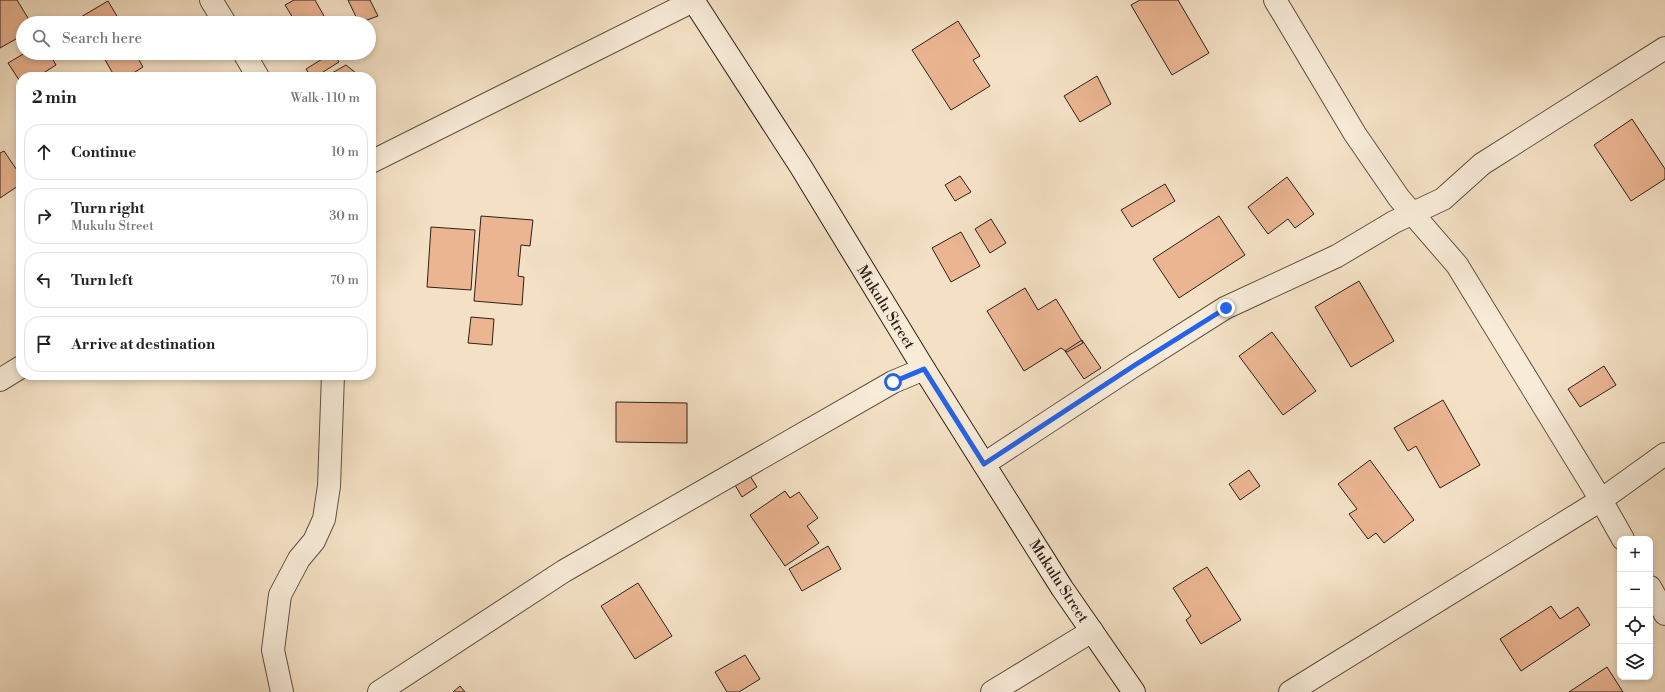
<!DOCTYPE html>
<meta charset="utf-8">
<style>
body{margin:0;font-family:"Libre Bodoni",serif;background:#f2f2f2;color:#222}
.controls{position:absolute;right:12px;bottom:12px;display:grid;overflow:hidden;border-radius:8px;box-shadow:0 2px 6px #0003}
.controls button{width:36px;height:36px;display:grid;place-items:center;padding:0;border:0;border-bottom:1px solid #e0e0e0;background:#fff;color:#222;font:20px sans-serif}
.stop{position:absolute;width:12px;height:12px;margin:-9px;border:3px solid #2563eb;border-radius:50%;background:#fff}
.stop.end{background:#2563eb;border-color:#fff;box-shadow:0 1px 4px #0008}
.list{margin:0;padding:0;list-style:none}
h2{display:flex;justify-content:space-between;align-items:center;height:52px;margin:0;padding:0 16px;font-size:17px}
h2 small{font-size:13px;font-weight:400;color:#767676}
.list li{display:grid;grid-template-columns:26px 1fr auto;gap:12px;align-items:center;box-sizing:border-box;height:56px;margin:0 8px 8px;padding:0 8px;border:1px solid #e0e0e0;border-radius:16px}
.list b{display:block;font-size:15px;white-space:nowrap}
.list p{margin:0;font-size:13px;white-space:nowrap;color:#767676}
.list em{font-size:13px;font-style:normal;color:#767676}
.icon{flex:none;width:22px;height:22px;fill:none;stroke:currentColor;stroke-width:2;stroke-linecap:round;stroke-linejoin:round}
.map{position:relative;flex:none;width:1665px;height:692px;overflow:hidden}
.search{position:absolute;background:#fff;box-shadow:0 2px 6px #0003;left:16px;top:16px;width:360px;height:44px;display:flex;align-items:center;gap:10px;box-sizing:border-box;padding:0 14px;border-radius:22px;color:#767676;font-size:15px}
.panel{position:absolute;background:#fff;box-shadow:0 2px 6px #0003;left:16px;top:72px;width:360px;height:308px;border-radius:16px}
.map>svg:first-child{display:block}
</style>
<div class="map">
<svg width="1665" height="692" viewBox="0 0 1665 692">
<rect width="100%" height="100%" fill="#f4e1c5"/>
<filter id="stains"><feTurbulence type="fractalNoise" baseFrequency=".005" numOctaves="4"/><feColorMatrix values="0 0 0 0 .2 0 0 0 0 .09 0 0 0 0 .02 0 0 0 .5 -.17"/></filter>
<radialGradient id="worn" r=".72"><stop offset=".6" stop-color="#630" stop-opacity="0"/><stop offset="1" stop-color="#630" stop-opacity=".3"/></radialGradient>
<path fill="#ebb592" stroke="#2f2017" d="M0 0H17L31 23H23V35L0 48Z
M294 0H315L324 16 316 21 317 23H296L285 5Z
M348 0H370L378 16 359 23Z
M1140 0H1178L1209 53 1172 75 1131 5Z
M108 1 121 23H75L74 21Z
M958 21 980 56 973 60 990 86 951 110 912 50Z
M25 53H49L56 65 37 77H21V83L8 63Z
M101 53H135L143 67 127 77H115Z
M332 53 339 62 315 77H311L306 69Z
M346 65 361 77H325Z
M1097 76 1111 104 1080 122 1064 96Z
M1632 119 1665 169V179L1631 201 1594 145Z
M4 151 21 176V184L0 198V153Z
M960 176 971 192 955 201 945 185Z
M1287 177 1314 214 1295 228 1288 219 1268 234 1248 207Z
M1165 184 1175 201 1132 227 1121 210Z
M481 216 533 220 530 246 521 245 518 276 524 277 522 305 474 301Z
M1219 216 1245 255 1179 298 1153 259Z
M991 219 1006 243 990 253 975 229Z
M431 227 475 230 471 290 427 287Z
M961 232 980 266 951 282 932 248Z
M1359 281 1394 341 1351 367 1315 307Z
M1025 288 1038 310 1056 299 1083 343 1067 352 1061 348 1024 371 987 311Z
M471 317 494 319 492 345 468 343Z
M1272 332 1316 391 1283 415 1239 356Z
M1082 340 1101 368 1084 379 1065 351Z
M1604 366 1616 385 1580 407 1568 389Z
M1443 400 1480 465 1440 488 1416 446 1408 451 1394 428Z
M616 402 687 403V443L616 442Z
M1370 460 1414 520 1384 543 1376 533 1368 539 1349 514 1357 509 1338 484Z
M1249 470 1260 486 1240 500 1229 484Z
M750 476 757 487 742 497 735 485Z
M785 491 790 498 799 492 818 518 807 526 819 543 785 566 750 515Z
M828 546 841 569 802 591 789 569Z
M1207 567 1241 620 1201 644 1186 620 1191 616 1173 588Z
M638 583 672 636 635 659 601 606Z
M1551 606 1560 619 1578 607 1590 625 1521 671 1500 639Z
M745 655 760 679 739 692H727L715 672Z
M1607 667 1623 692H1569Z
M460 686 465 692H453Z"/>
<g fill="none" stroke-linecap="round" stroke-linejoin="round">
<defs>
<path id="street" d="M211 0 225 23
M1275 0 1355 134 1399 198 1457 265 1601 500 1623 539
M244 53 258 77
M371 162 695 0
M0 380 21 367
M984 464 1135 365 1225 308 1337 256 1394 222 1443 199 1482 164 1665 48
M1650 587 1665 614
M282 692 273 650 280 595 299 559 314 541 324 519 329 486 333 375
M379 692 564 571 893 382 924 369
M992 692 1092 631
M1290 692 1601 500 1665 454"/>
<path id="secondary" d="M693 0 801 167 924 369 1062 588 1134 692"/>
</defs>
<use href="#street" stroke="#605042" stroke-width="24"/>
<use href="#secondary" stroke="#2f2017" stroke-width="24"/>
<use href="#street" stroke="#f8ecd9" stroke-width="22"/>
<use href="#secondary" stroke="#f8ecd9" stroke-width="22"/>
</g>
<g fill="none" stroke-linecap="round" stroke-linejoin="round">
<path stroke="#2563eb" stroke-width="5" d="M893 382 924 369 984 464 1135 365 1226 308"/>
</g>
<g text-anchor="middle" stroke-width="3" stroke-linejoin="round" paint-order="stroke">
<g font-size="15" fill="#2f2017" stroke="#f8ecd9">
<text transform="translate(886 307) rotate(58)" y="5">Mukulu Street</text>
<text transform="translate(1059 581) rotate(57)" y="5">Mukulu Street</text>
</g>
</g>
<rect width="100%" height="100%" filter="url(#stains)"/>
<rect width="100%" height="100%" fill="url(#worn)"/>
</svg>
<div class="controls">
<button>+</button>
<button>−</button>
<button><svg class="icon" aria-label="locate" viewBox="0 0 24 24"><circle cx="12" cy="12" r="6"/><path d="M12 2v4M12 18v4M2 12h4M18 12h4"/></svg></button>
<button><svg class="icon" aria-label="layers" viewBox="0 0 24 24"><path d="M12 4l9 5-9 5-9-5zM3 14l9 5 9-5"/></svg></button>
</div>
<div class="stop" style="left:893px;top:382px"></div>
<div class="stop end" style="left:1226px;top:308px"></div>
<div class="search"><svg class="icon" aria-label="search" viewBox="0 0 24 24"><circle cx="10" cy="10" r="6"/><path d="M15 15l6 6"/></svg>Search here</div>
<section class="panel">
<h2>2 min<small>Walk · 110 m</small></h2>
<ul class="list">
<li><svg class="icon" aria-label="ahead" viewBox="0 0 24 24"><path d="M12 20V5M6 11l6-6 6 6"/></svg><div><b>Continue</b></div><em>10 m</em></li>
<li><svg class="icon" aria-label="right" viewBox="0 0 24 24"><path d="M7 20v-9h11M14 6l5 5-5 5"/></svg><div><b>Turn right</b><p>Mukulu Street</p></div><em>30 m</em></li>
<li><svg class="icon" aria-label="left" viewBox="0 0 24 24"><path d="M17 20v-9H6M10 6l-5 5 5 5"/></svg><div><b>Turn left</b></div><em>70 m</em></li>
<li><svg class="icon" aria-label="arrive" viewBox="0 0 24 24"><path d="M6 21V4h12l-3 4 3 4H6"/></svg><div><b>Arrive at destination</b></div></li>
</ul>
</section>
</div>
